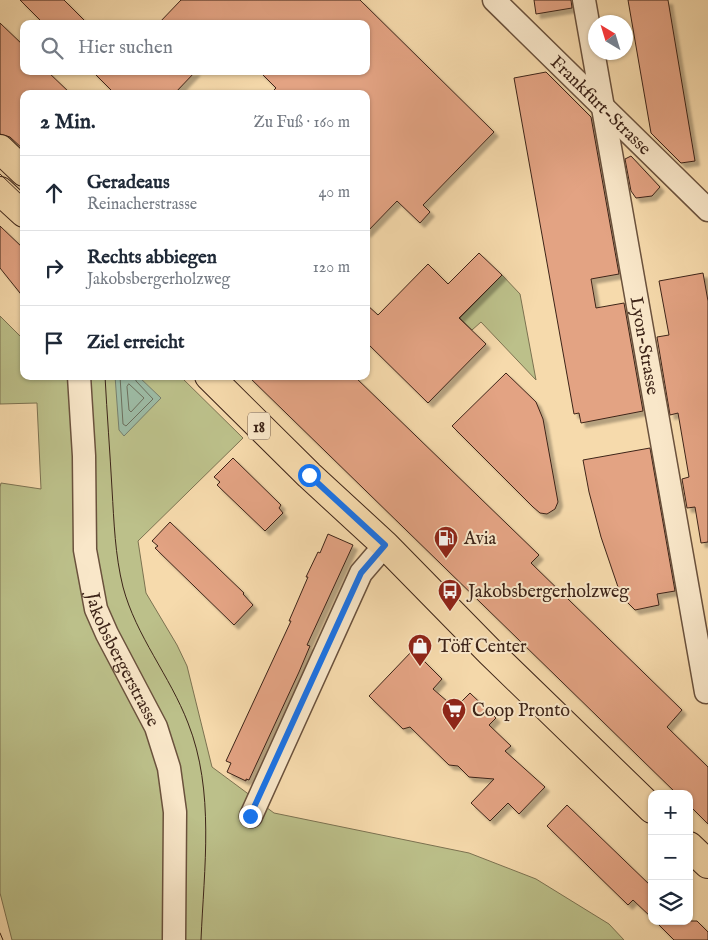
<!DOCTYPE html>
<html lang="de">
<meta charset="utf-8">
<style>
body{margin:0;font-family:"IM FELL English",serif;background:#f6f6f7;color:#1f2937}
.controls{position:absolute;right:15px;bottom:15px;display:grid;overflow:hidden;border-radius:10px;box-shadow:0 1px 4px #0004}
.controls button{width:45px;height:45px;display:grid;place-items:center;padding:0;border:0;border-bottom:1px solid #e0e1e3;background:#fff;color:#1f2937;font:25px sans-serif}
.compass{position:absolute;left:588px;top:15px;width:45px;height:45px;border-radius:50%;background:#fff;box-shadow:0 1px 4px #0004;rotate:322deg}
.stop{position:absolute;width:15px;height:15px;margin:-11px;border:4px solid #1a73e8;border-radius:50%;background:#fff}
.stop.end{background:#1a73e8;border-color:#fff;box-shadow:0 1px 5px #0008}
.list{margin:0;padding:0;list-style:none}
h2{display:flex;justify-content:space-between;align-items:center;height:65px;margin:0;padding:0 20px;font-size:21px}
h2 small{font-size:16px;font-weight:400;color:#747a83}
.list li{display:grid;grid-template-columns:32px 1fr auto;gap:15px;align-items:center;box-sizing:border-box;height:75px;padding:0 20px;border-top:1px solid #e0e1e3}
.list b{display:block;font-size:19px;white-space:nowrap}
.list p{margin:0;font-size:16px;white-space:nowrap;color:#747a83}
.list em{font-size:16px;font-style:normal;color:#747a83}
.icon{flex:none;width:28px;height:28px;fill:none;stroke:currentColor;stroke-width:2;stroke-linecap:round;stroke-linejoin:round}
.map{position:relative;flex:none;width:708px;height:940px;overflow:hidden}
.search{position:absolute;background:#fff;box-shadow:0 1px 4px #0004;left:20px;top:20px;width:350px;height:55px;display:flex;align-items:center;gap:12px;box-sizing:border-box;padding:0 18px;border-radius:10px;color:#747a83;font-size:19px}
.panel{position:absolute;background:#fff;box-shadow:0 1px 4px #0004;left:20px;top:90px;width:350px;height:290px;border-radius:10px}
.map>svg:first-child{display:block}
</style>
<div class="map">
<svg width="708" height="940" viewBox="0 0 708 940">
<defs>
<filter id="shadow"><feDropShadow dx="4.5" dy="4.5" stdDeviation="1" flood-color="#0004"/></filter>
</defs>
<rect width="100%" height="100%" fill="#f6daac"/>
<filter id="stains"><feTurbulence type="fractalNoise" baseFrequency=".004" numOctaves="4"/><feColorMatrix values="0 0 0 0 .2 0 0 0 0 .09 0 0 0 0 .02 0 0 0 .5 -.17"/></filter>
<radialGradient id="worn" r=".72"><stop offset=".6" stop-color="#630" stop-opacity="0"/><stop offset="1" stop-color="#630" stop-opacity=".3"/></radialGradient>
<path fill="#bcc08a" stroke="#7c7251" d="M502 275 520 294 536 380 481 322 472 330 460 318Z
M0 316 24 340V376H180L243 438 138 541 146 593 177 645 187 666 212 767 274 813 469 853 536 879 609 924 624 940H12L0 893V487L1 483 41 489 37 403 0 404Z"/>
<path fill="#9dbba5" stroke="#777f6d" d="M115 376H138L161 398 124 436 119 430Z"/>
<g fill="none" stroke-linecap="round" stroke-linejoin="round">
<path stroke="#6d705e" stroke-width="1" d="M120 376 123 424 126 426 153 399 136 381 135 376
M129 384 144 398 131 412 129 410 127 387Z"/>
</g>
<path fill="#e3a383" stroke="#3d2418" filter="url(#shadow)" d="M20 0H64L88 24H44Z
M181 0H360L494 132 423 205 430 212 420 223 397 201 366 233V94H270L276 88 259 71H366V24H158Z
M534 0H571L572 8 536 14Z
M628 0H668L695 161 681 163 651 133Z
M0 23 24 46V71H47L71 94H24V150L10 137 0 134Z
M92 71H196L174 94H115Z
M546 72 591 117 619 274 591 279 596 308 624 303 643 411 581 423 579 413 574 414 514 78Z
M631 156 660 187 652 196 636 198 631 191 625 159Z
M0 226 24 249V298L0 268Z
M479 253 502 275 459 318 486 344 428 403 366 342V304L378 315 428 264 448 284Z
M703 273 708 301V542L701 543 695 507 687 508 682 479 689 477 678 413 670 415 657 337 669 335 659 281Z
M506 373 536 402 543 419 558 502 555 509 547 514 540 513 533 507 452 426Z
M248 376H354L539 555 531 563 682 710 667 727 708 767V824L689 805V794H677Z
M650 448 675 591 657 594 659 605 635 610 624 599 618 587 601 537 589 492 583 460Z
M233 458 281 505 279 508 283 513 265 531 217 485 220 482 214 477Z
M170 522 244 593 243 594 253 605 234 625 155 548 158 546 152 541Z
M328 534 353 545 307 645 310 646 299 672 249 780 246 779V781L227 772 231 763 226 761 291 621H289L308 577H306L318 552 320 553Z
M413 650 442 679 433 689 455 708 470 693 496 718 489 725 511 746 505 751 545 787 519 814 508 803 490 821 471 803 494 779 469 777 458 766 449 765 410 727 403 729 369 696Z
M567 805 652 887V918L633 900 628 905 547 826Z
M655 921H697L708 932V940H674Z"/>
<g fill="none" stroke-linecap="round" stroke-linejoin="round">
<defs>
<g id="minor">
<path id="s1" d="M494 0 708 210"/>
<path id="s2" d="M584 0 706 692"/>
<path id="s3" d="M79 376 84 456 85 550 96 609 107 634 156 727 169 768 175 812 174 940"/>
<path d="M251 816 361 573 385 545"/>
</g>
<path id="major" d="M0 149 24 172
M0 191 24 213
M209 376 309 475 385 545 490 652 652 809
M689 846 708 864"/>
</defs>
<use href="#minor" stroke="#6b523d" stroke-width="25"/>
<use href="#major" stroke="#3d2418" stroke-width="30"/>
<use href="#minor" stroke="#f9e7c9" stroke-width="22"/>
<use href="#major" stroke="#f6daac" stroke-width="28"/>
<path stroke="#3d2418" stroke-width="1" d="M0 174 24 197
M105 376C107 414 110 452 112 489 114 522 115 555 123 587 136 636 170 676 188 723 215 791 204 868 201 940
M0 933 3 940"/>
</g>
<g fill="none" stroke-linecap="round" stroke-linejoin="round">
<path stroke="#1a73e8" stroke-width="6" d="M250 816 361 573 385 545 309 475"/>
</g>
<defs>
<symbol id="fuel-pin" viewBox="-11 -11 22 30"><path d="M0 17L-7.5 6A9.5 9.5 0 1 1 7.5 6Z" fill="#8f2418" stroke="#f9e7c9"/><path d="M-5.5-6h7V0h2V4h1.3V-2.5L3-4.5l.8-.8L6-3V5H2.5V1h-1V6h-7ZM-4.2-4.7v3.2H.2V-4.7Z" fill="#fff"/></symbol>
<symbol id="bus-pin" viewBox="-11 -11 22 30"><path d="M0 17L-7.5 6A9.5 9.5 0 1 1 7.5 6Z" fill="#8f2418" stroke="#f9e7c9"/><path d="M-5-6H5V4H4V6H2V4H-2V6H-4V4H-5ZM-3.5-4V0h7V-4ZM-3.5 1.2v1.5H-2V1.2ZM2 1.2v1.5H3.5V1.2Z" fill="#fff"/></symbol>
<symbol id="shop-pin" viewBox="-11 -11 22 30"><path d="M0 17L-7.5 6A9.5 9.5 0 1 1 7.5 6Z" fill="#8f2418" stroke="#f9e7c9"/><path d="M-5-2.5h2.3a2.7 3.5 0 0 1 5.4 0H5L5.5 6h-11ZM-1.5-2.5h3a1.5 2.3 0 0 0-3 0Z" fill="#fff"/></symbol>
<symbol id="supermarket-pin" viewBox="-11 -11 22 30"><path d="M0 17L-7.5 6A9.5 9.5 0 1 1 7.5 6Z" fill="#8f2418" stroke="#f9e7c9"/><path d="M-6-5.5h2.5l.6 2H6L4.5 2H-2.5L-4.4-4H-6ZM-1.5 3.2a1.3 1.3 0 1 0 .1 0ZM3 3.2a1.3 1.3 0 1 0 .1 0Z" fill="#fff"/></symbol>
</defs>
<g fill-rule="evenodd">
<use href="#fuel-pin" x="432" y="524" width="28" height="38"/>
<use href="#bus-pin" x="436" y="577" width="28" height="38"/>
<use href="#shop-pin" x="406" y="632" width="28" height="38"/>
<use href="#supermarket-pin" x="440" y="696" width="28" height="38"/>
</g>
<g text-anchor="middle" stroke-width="4" stroke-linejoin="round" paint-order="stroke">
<rect fill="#f9e7c9" stroke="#755e4d" stroke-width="1" x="248" y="412.5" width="22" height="27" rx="4"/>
<g font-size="16" font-weight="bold" fill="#3d2418">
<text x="259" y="432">18</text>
</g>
<g font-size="18" fill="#3d2418" stroke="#f9e7c9">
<text dy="6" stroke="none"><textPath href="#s1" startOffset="150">Frankfurt-Strasse</textPath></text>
<text dy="6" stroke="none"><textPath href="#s2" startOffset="351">Lyon-Strasse</textPath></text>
<text dy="6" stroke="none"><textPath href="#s3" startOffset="291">Jakobsbergerstrasse</textPath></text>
</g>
<g font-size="18" fill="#3d2418" stroke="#f9e7c9" text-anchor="start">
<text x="464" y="544">Avia</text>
<text x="468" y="597">Jakobsbergerholzweg</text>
<text x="438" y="652">Töff Center</text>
<text x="472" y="716">Coop Pronto</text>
</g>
</g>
<rect width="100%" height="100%" filter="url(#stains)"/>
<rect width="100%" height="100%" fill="url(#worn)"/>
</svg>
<div class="controls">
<button>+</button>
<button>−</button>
<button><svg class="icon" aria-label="layers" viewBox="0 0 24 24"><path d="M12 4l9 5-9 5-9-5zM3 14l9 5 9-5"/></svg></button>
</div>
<svg class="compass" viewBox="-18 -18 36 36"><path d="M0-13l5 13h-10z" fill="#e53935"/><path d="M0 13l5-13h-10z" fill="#747a83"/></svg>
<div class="stop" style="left:309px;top:475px"></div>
<div class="stop end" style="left:250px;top:816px"></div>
<div class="search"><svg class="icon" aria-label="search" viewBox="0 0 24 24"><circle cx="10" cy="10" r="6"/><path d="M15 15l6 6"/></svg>Hier suchen</div>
<section class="panel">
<h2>2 Min.<small>Zu Fuß · 160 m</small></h2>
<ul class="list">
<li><svg class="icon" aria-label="ahead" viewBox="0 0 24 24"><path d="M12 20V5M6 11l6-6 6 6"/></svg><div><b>Geradeaus</b><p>Reinacherstrasse</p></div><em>40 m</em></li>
<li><svg class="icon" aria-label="right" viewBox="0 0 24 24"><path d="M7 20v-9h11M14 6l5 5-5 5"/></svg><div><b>Rechts abbiegen</b><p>Jakobsbergerholzweg</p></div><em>120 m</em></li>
<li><svg class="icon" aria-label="arrive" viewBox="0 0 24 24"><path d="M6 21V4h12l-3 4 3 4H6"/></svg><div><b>Ziel erreicht</b></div></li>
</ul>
</section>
</div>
